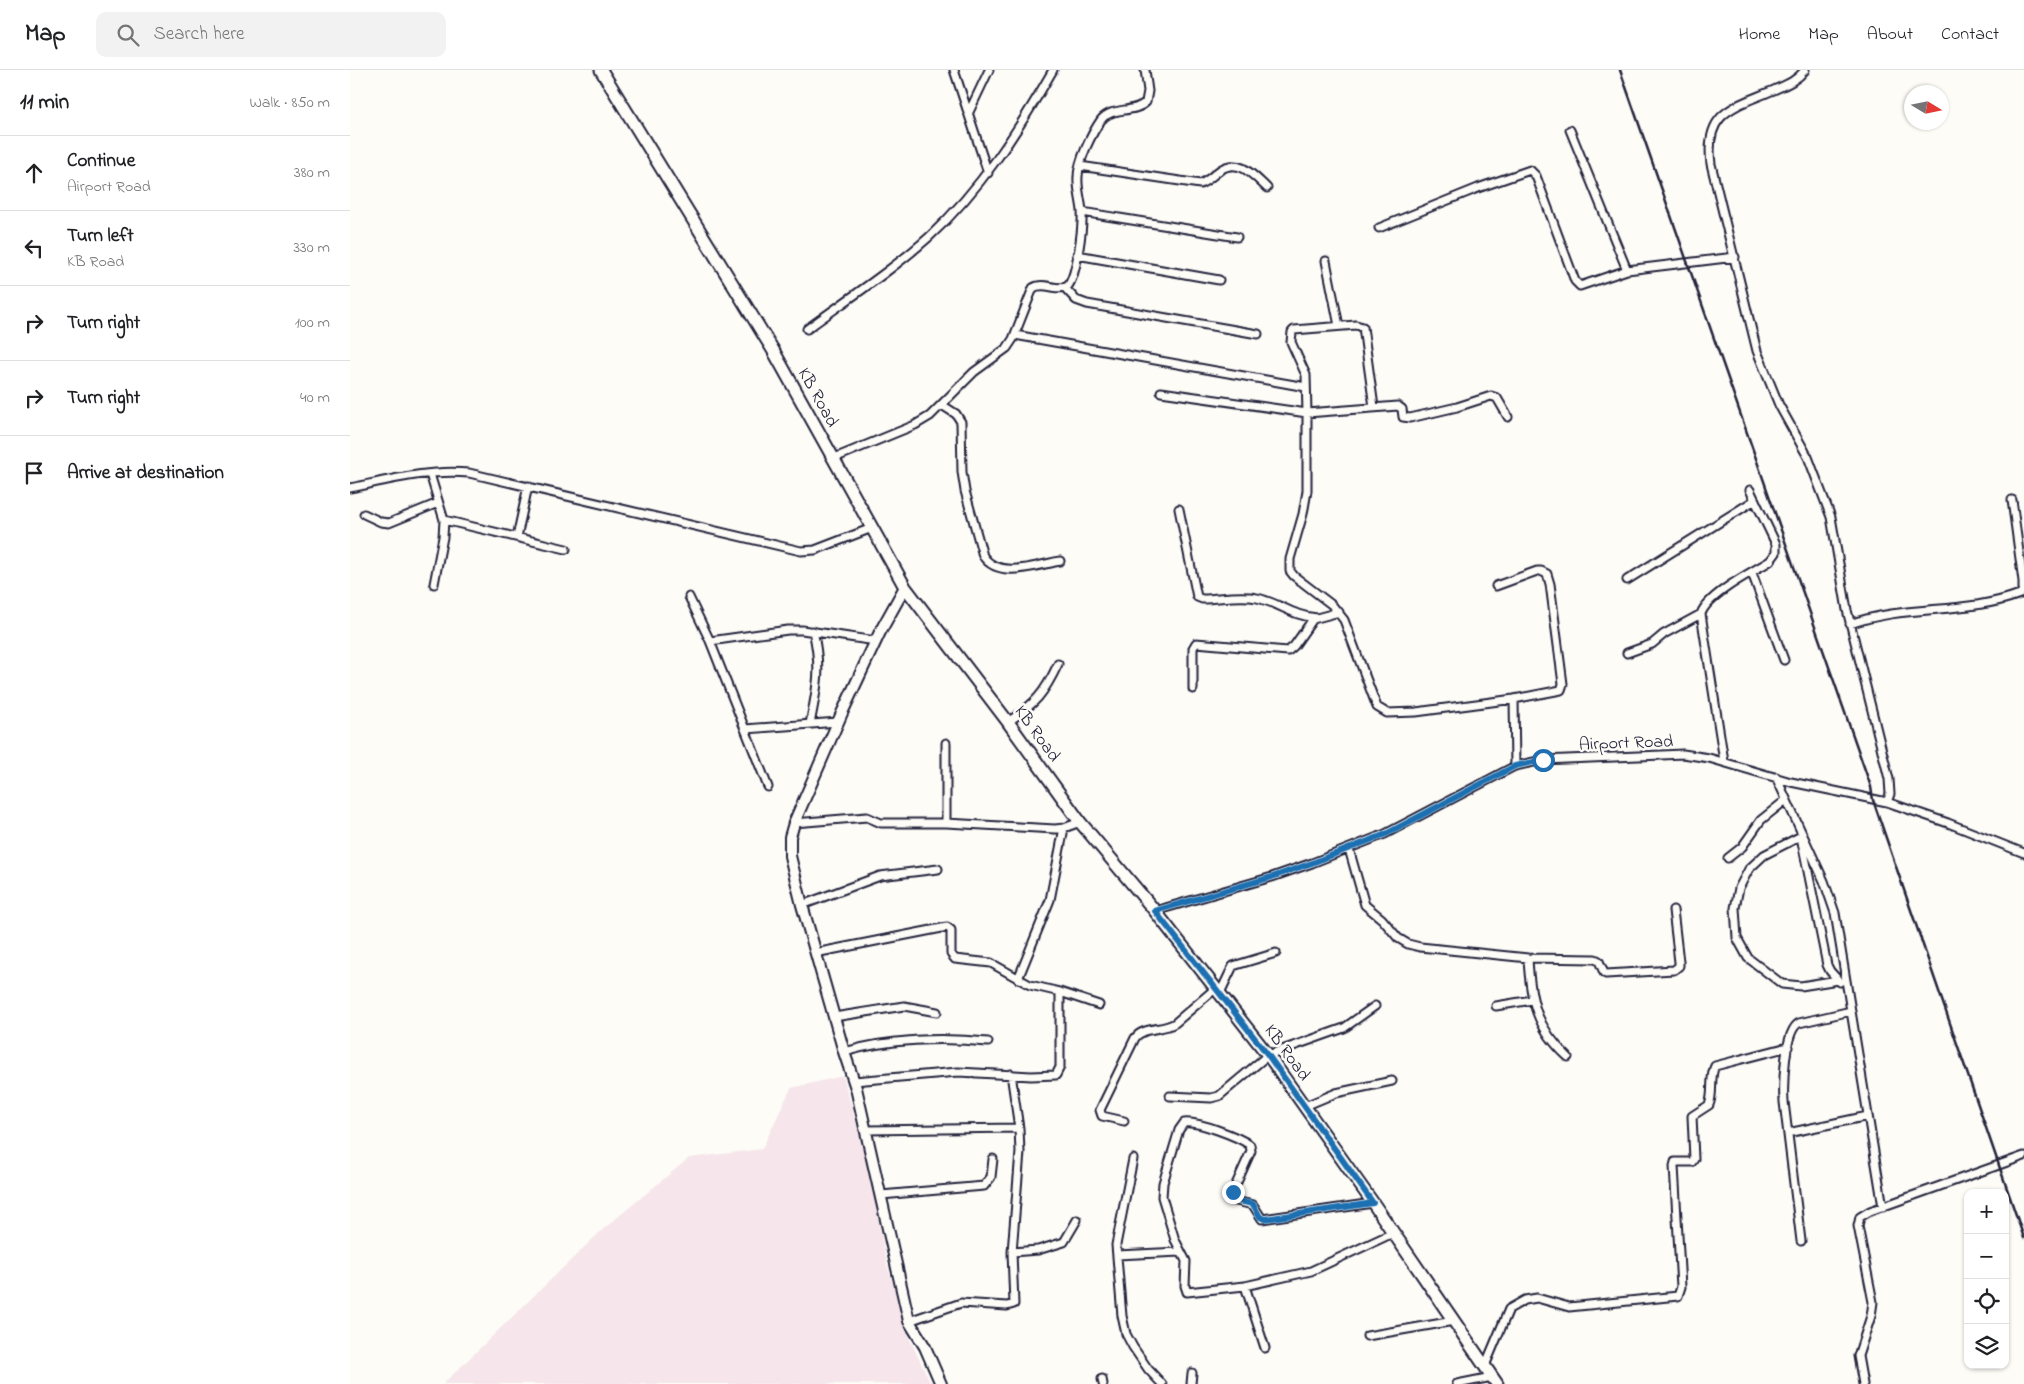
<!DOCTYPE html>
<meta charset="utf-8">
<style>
body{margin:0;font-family:"Indie Flower",sans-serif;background:#f2f2f2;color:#202124}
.controls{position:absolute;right:15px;bottom:15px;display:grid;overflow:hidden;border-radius:10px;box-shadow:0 1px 4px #0004}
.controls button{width:45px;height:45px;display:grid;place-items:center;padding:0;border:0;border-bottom:1px solid #e0e0e0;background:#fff;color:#202124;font:25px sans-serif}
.compass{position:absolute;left:1554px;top:15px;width:45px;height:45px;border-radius:50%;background:#fff;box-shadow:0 1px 4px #0004;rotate:100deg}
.stop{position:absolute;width:15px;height:15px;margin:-11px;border:4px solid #1f6fb2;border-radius:50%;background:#fff}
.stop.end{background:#1f6fb2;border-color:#fff;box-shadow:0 1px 5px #0008}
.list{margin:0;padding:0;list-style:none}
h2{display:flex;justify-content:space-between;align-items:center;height:65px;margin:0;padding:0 20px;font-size:21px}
h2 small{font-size:16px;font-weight:400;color:#757577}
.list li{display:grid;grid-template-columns:32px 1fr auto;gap:15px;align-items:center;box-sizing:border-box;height:75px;padding:0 20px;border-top:1px solid #e0e0e0}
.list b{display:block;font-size:19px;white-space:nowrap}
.list p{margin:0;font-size:16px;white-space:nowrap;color:#757577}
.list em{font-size:16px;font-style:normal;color:#757577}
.icon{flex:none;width:28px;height:28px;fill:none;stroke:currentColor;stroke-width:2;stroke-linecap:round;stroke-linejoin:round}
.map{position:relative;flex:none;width:1674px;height:1314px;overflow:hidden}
header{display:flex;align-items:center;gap:30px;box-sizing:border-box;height:70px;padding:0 25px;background:#fff;border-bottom:1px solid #e0e0e0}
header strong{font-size:24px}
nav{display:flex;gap:28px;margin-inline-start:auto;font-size:18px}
.search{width:350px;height:45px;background:#f2f2f2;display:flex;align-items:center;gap:12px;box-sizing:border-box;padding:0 18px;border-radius:10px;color:#757577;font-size:19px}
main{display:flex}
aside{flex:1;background:#fff}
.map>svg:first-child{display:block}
</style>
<header>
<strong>Map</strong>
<div class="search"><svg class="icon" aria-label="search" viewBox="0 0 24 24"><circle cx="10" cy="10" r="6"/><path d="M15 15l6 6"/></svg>Search here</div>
<nav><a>Home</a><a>Map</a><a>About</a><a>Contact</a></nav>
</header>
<main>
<aside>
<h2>11 min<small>Walk · 850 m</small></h2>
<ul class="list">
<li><svg class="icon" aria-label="ahead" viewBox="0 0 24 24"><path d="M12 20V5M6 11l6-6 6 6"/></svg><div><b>Continue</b><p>Airport Road</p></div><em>380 m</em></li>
<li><svg class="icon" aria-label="left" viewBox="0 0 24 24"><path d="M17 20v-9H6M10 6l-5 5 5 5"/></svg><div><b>Turn left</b><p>KB Road</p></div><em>330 m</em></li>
<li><svg class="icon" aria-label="right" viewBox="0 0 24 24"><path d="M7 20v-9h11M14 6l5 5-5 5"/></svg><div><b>Turn right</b></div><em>100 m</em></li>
<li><svg class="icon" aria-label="right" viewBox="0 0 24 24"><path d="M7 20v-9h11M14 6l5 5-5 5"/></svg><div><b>Turn right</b></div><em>40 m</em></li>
<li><svg class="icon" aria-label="arrive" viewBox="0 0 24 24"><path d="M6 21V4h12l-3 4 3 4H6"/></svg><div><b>Arrive at destination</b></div></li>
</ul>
</aside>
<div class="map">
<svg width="1674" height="1314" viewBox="0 0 1674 1314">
<rect width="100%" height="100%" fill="#fdfcf7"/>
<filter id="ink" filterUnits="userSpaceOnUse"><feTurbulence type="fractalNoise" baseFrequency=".02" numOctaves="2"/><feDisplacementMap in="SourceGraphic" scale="10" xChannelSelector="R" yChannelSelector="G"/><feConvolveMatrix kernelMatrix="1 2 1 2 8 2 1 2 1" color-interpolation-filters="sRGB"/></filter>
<g filter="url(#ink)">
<path fill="#f6e6eb" d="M493 1006 519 1099 537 1195 561 1272 581 1314H93L251 1161 339 1088 412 1079 441 1018Z"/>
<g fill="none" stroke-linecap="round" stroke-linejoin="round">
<defs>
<path id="street" d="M604 0 638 103
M1455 0C1447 10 1438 14 1426 19 1385 37 1354 40 1361 94L1407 281 1429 335 1458 387 1481 447 1497 540 1539 709 1540 724 1537 732
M619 42 639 0
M1220 60 1277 200
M730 96 850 114C858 111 863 105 870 100 889 87 904 106 917 118
M732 142 887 167
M1029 158 1128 118 1180 100 1186 106 1225 211 1230 216 1277 200 1385 187
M727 185 869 210
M976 191 989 256
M715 218 726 230 737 234 908 264
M457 259C498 229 541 201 579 167 631 119 668 61 703 0
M665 265 956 317
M811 322 957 343 1048 336 1052 339 1053 347 1060 348 1107 337 1141 326 1147 328 1158 347
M592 335 606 344 611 352 612 402 615 421 633 486C649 510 687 495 710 491
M1024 337 1013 257 1006 255 944 260 942 262 941 272 956 305 957 343V421L953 444 940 489V501L944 506 982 535 994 550 1027 637 1037 643 1066 642 1164 629 1211 620 1213 614 1200 514 1197 504 1191 501H1187L1146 516
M482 389 565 355 580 346 624 302 657 278 663 269 683 218C694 211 707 222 718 216 727 204 733 157 732 141 731 130 727 118 728 107 728 91 742 63 751 50 762 36 784 44 796 32L798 21 795 0
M80 404 94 450 216 479
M0 418C39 410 80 399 119 403L451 481 465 480 522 458
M829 439 847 527 852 529C870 529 889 524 907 528 930 533 942 546 967 548
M14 444 31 452 39 453 88 433
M167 467 178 416
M1402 503 1434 590
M1277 510 1405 430
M84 514 93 467 94 450
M339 527 360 571 418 717
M1500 554C1555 534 1615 545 1670 524L1673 521V511L1662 430
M360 571 438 560H452L526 571
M1277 583 1302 574 1314 564 1351 544
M843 619V578L846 573 938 581 944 576 963 549 989 542
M1164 629 1165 696
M658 652C686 633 694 624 708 594
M460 654C467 618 472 598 463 561
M395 659 488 652
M596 673V753
M1374 691 1351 544C1357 525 1402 502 1420 491L1426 483V474L1400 420
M1426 707 1474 811 1485 843 1533 1137
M444 753 517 747 531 753H596L705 759 714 758 730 752
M1451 766 1414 785 1399 799 1389 818 1385 838 1387 868 1398 888 1432 914 1451 916 1488 910
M1452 772 1477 895 1480 901 1490 912
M999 779 1015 835 1032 849 1048 868 1058 874 1070 877 1178 888 1245 889 1249 891 1254 903 1256 904 1324 900 1329 896V892L1323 840
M1378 788 1392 777 1411 750 1436 730
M452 835 530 806 588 799
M805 841 922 807 962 793 1035 764 1165 696 1193 690 1312 685 1333 684 1359 688 1441 712 1537 732 1598 753 1674 783
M465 883 597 857 601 860V884L605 889 641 893 680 915 710 922 749 935
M1178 888C1180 929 1186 958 1218 987
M668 909 700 830 714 758
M870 923 883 896 926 883
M1146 936 1182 930
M484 947 554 936 587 942
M494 982C538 969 592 967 638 972
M504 1011 608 1002 681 1006 706 1005 710 997V922
M820 1026 861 1028 869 1026 918 985 994 958 1025 936
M955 1036 986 1023 1042 1011
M774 1051 752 1046 750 1040 785 968C794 956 813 961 825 953L866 918
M516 1060 669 1058
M1438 1063 1518 1046
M783 1089 766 1175 772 1246 776 1264 783 1277 798 1299 812 1314
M531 1125 634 1116 641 1107 643 1089
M1023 1133 912 1149 903 1135 886 1131 883 1127 884 1119 901 1081 900 1075C889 1067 848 1051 834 1053L829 1060 813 1113 812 1127 825 1170 836 1191 835 1216 837 1222 895 1216 961 1201 1043 1163
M1451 1171 1434 1032C1433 1016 1434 961 1449 953L1501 941
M662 1182 688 1180 714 1172 727 1150
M767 1185 830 1182
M895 1216 915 1278
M559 1251 611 1233 657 1236 664 1234 662 1182 670 1082 669 1058 661 1004
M1017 1266 1104 1251
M1135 1296 1159 1239 1175 1230 1187 1228 1219 1237 1328 1226 1331 1217 1324 1096 1325 1092H1342L1344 1089 1342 1046 1359 1035C1364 1023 1359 1007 1365 996L1438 977
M752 1309 753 1314
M841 1314 842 1303
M1107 1314 1142 1307
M1513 1314 1508 1286 1521 1246 1523 1232 1508 1156 1510 1147 1520 1141 1674 1086"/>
<path id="secondary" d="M555 517 530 562 492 643 444 753 440 767V786L452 835 494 982 506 1018 559 1251 575 1277 591 1314"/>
<path id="primary" d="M251 0 423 280 555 517 658 652 730 752 805 841 918 985 1023 1133 1147 1314"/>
</defs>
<use href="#street" stroke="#22223b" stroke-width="11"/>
<use href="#secondary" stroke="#22223b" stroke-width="14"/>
<use href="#primary" stroke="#22223b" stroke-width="15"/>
<use href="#street" stroke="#fdfcf7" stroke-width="7"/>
<use href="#secondary" stroke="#fdfcf7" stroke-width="10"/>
<use href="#primary" stroke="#fdfcf7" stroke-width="11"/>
<path stroke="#22223b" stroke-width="2.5" d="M1270 0 1521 717 1523 730 1674 1168"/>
</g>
</g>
<g fill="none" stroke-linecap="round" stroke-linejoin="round" filter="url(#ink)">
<path stroke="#1f6fb2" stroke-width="6" d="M883 1122 884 1130 903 1134 910 1147 915 1149 1023 1133 918 985 805 841 922 807 962 793 1036 764 1165 696 1193 690"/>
</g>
<g text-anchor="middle" stroke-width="5" stroke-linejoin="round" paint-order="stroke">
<g font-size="18" fill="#22223b" stroke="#fdfcf7">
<text transform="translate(469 327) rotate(61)" y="6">KB Road</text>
<text transform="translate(688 663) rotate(54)" y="6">KB Road</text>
<text transform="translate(1276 672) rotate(-2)" y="6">Airport Road</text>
<text transform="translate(938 982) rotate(54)" y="6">KB Road</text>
</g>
</g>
</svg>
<div class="controls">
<button>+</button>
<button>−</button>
<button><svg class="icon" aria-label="locate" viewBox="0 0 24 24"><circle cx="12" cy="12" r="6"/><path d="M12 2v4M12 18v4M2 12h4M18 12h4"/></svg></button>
<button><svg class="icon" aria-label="layers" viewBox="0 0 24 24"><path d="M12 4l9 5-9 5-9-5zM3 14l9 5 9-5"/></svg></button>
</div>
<svg class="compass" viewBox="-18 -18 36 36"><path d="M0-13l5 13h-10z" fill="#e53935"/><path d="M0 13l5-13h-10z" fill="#757577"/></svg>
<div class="stop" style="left:1193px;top:690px"></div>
<div class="stop end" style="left:883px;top:1122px"></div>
</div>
</main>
